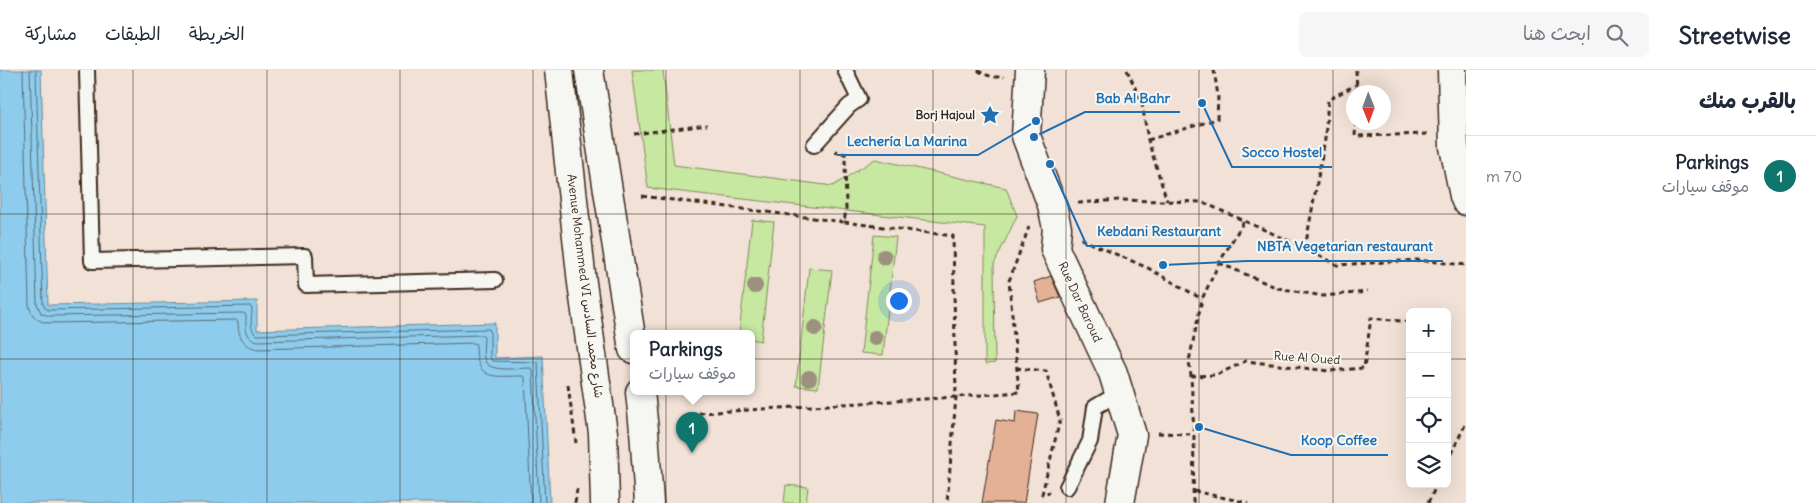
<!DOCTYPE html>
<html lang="ar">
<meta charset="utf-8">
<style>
body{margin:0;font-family:Delius,"Playpen Sans Arabic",sans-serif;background:#f6f6f7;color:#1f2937;direction:rtl}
.controls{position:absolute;right:15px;bottom:15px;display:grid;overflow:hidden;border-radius:8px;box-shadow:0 5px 20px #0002}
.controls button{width:45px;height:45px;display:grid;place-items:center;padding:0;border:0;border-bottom:1px solid #e0e1e3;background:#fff;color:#1f2937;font:25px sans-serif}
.compass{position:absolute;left:1346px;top:15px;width:45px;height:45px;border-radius:50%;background:#fff;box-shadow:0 5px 20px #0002;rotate:179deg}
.you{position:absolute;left:898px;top:230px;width:18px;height:18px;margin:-12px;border:4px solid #fff;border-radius:50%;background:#1a73e8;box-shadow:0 0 0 8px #1a73e833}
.badge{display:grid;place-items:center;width:32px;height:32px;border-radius:50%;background:#0f766e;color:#fff;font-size:16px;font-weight:700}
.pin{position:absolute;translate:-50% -41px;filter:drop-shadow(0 1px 2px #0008)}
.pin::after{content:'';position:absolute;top:26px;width:18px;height:15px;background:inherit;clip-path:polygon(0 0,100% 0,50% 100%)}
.popup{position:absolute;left:630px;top:260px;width:125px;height:65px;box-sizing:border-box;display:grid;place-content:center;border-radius:8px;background:#fff;filter:drop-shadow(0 1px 4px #0005);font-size:16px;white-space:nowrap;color:#747a83}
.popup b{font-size:19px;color:#1f2937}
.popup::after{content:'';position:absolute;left:50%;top:100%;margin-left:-10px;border:10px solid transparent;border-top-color:#fff}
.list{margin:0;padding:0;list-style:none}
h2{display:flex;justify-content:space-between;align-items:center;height:65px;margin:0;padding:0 20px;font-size:21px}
h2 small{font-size:16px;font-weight:400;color:#747a83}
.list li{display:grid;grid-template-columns:32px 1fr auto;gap:15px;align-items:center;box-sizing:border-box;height:80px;padding:0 20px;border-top:1px solid #e0e1e3}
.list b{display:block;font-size:19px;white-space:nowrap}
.list p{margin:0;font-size:16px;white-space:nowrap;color:#747a83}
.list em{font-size:16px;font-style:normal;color:#747a83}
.icon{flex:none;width:28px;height:28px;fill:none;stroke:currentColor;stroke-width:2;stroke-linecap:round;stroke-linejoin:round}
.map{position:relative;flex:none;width:1466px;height:433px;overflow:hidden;direction:ltr}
header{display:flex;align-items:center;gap:30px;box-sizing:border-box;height:70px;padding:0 25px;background:#fff;border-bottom:1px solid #e0e1e3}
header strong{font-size:24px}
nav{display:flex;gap:28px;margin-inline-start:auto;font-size:18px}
.search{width:350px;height:45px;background:#f6f6f7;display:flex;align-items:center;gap:12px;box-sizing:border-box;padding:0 18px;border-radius:8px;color:#747a83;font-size:19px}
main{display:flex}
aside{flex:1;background:#fff}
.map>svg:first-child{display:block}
</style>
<header>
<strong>Streetwise</strong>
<div class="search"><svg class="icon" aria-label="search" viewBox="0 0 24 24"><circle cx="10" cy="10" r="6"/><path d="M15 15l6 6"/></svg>ابحث هنا</div>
<nav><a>الخريطة</a><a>الطبقات</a><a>مشاركة</a></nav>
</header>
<main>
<aside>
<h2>بالقرب منك<small></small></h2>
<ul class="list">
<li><span class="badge">1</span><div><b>Parkings</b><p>موقف سيارات</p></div><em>70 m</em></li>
</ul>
</aside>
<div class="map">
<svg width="1466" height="433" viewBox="0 0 1466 433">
<rect width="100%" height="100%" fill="#f1e1d6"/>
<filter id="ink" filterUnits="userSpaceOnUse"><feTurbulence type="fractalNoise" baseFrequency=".02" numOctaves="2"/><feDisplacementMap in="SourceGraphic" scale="10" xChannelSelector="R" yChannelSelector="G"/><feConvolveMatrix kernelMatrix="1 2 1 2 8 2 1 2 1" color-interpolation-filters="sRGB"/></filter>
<g filter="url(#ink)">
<path fill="#c7e8a0" stroke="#81895f" d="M632 0H663L674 95 833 116 875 89 1006 118 1017 146 994 194 995 293 985 294V157L648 118Z
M752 150 774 152 761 271 751 269V264H739Z
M874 165 896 167 883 285 861 283Z
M809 198 832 200 818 318 796 316Z
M786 415 808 417 806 433H784Z"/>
<path fill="#8dcced" stroke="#6c8b9a" d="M0 0H41L48 235 257 231V260L495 253V288L543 286 550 433H0Z"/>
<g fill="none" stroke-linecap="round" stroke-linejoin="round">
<path stroke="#5c6b71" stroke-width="1" d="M23 0 29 235C31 246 38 252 49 253L236 250 238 252C238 266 243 276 258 279L475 273 476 275C476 312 494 306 523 306L525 307 531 433
M30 0 37 234 41 243 49 246 244 243 246 245C246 257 244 268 258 271L482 265 484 267C484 274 482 285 485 291 490 303 519 298 530 298L533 300 539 433
M36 0 43 234 45 238 49 240 250 236 252 239C252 247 248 261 258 265L489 259 490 261V287L492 291 536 292 538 293 545 433"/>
</g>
<path fill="#e4b096" stroke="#3b2a1e" d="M1051 206 1060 227 1040 233 1034 212Z
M1016 341 1038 344 1024 433H982L996 350 1015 353Z"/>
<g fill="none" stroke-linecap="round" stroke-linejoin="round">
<defs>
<path id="lane" d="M87 0 92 191 305 186 306 215 495 210
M814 75 849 36 859 29 845 0
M1067 417 1090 371 1095 337 1119 323"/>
<path id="street" d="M1030 0 1026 66 1052 135 1057 158 1055 179 1113 303 1132 365 1120 433
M1452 0 1454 77 1464 126 1466 131"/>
<path id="secondary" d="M559 0 582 213 603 363 605 433
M589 0 633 279
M640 322 644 360 649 433"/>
</defs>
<use href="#lane" stroke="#3b2a1e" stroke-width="18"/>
<use href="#street" stroke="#3b2a1e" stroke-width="31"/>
<use href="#secondary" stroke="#3b2a1e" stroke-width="31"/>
<path stroke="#3b2a1e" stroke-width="3" stroke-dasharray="5 4" stroke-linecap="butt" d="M978 0C986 7 995 7 1004 7
M1127 0 1142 33 1148 70 1167 131
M1356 0 1357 22
M1356 52 1355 66 1427 64
M634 64 707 55
M1148 70 1217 49 1218 26 1214 0
M642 126 844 152 846 140 845 84 835 81
M1078 133 1119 130 1202 132 1305 178 1337 195 1417 190 1466 195
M844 152 953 166 956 327 947 433
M1081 169 1148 198 1202 229
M1305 178 1325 69 1328 30 1357 14
M1219 193 1278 218 1323 226 1367 222
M1016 298 1046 301 1060 350 1042 424 1050 422
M1191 306 1216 305 1246 291 1329 301 1364 298 1371 248 1410 252
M568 315 576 373
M699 343 956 327 1019 322 1009 211 1029 157
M1158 363 1194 364
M1447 392 1466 353
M1194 421 1248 433
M575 433 577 419
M1193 433 1194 364 1191 306 1189 291 1202 229 1219 193 1244 151
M1428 433 1437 414"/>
<use href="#lane" stroke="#f6f6f2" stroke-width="14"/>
<use href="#street" stroke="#f6f6f2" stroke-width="28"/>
<use href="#secondary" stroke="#f6f6f2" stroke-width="28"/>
</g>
<g fill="#9c917f">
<circle cx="884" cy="187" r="8"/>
<circle cx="755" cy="216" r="8"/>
<circle cx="815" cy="258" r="8"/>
<circle cx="875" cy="268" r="8"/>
<circle cx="809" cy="308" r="8"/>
</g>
</g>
<path fill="none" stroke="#3b2a1e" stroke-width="1" stroke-opacity="0.55" d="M133 0V433M267 0V433M400 0V433M533 0V433M666 0V433M800 0V433M933 0V433M1066 0V433M1199 0V433M1333 0V433M0 144H1466M0 289H1410M1447 289H1466"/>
<defs>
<symbol id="sight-bare" viewBox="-9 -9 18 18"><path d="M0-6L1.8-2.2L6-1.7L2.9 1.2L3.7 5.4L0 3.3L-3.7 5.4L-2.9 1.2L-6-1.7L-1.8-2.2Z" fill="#1f6fb2" stroke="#f6f6f2" stroke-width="2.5" paint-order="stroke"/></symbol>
</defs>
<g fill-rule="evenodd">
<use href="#sight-bare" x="976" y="31" width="28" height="28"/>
</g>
<g text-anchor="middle" stroke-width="4" stroke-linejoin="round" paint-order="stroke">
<g font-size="12" font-weight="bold" fill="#3b2a1e" stroke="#f6f6f2" text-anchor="end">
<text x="975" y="49">Borj Hajoul</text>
</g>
<g font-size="12" fill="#3b2a1e" stroke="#f6f6f2">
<text transform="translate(585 216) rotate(83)" y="4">Avenue Mohammed VI شارع محمد السادس</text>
<text transform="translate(1080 232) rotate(65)" y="4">Rue Dar Baroud</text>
<text transform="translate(1307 288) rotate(4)" y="4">Rue Al Oued</text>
</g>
</g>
<path fill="none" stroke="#1f6fb2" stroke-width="2" d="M1034 67L1085 42H1180M1036 51L978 85H837M1202 33L1232 97H1332M1050 94L1087 176H1231M1163 195L1247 191H1443M1199 357L1291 385H1388"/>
<g fill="#1f6fb2" stroke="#f6f6f2" stroke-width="2">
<circle cx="1034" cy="67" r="5"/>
<circle cx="1036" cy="51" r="5"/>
<circle cx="1202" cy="33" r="5"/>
<circle cx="1050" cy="94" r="5"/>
<circle cx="1163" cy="195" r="5"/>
<circle cx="1199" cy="357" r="5"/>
</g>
<g font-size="14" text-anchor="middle" font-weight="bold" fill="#1f6fb2" stroke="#f6f6f2" stroke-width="4" stroke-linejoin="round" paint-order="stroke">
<text x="1133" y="33">Bab Al Bahr</text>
<text x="907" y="76">Lechería La Marina</text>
<text x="1282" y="87">Socco Hostel</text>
<text x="1159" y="166">Kebdani Restaurant</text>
<text x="1345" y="181">NBTA Vegetarian restaurant</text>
<text x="1339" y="375">Koop Coffee</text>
</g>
</svg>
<div class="controls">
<button>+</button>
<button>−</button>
<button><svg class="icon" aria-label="locate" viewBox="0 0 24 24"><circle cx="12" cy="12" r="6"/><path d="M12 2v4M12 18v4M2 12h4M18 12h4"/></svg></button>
<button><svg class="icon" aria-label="layers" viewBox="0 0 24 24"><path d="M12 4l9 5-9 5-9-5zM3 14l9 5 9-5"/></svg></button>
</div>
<svg class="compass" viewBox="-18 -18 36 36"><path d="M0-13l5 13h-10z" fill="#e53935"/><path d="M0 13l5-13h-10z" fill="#747a83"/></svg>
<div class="you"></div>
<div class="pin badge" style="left:692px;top:383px">1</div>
<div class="popup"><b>Parkings</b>موقف سيارات</div>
</div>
</main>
